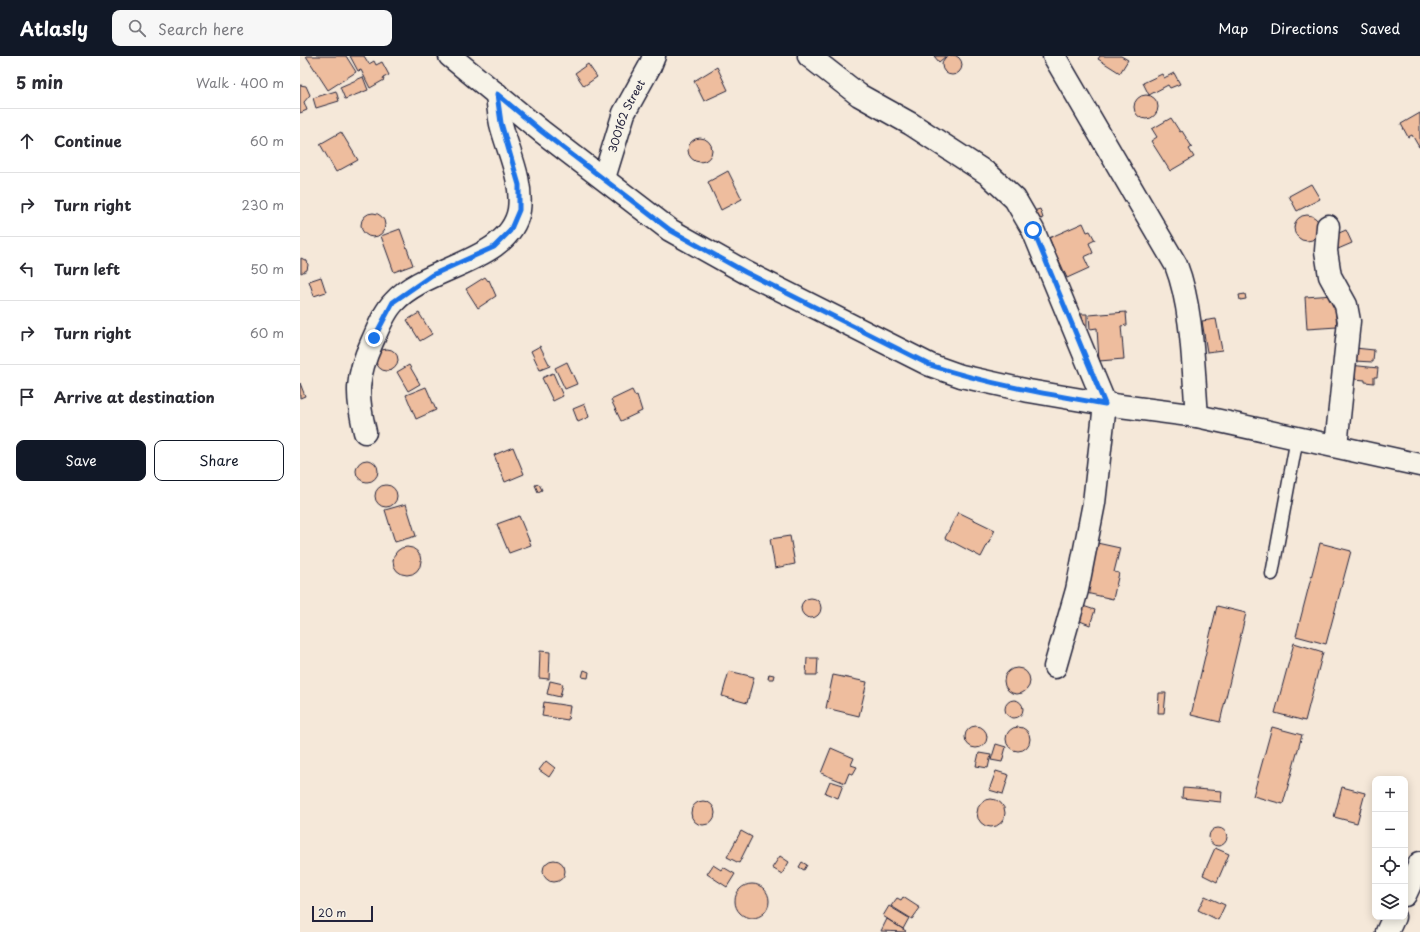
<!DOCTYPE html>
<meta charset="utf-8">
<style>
body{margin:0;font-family:"Playpen Sans",sans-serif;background:#f7f7f7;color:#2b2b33}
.controls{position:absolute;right:12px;bottom:12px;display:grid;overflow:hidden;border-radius:8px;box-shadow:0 2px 10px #0003}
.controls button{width:36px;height:36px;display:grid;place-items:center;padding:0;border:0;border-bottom:1px solid #e1e1e2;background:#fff;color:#2b2b33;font:20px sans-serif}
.scale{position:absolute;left:12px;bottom:10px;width:61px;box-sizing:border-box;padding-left:4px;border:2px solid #22223b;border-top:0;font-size:11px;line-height:14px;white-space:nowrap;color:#22223b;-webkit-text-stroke:3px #f7f3e8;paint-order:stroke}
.stop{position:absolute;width:12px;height:12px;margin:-9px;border:3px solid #1a73e8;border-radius:50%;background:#fff}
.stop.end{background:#1a73e8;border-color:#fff;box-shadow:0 1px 4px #0008}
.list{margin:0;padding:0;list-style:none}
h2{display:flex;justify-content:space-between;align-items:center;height:52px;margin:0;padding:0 16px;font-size:17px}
h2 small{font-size:13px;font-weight:400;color:#7c7c81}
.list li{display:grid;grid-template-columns:26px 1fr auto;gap:12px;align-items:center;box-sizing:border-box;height:64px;padding:0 16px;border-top:1px solid #e1e1e2}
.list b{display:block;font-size:15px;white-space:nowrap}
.list em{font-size:13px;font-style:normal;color:#7c7c81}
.actions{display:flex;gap:8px;padding:12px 16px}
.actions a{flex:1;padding:9px 0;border:1px solid #111827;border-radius:8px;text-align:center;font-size:14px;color:#111827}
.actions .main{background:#111827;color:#fff}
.icon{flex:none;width:22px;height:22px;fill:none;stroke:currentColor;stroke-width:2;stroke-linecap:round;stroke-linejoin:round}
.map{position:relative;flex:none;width:1120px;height:876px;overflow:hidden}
header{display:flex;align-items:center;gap:24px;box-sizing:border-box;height:56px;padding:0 20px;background:#111827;color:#fff}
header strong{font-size:19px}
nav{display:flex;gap:22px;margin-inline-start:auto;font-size:14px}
.search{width:280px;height:36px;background:#f7f7f7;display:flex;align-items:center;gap:10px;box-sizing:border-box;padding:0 14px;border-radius:8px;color:#7c7c81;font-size:15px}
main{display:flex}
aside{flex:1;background:#fff}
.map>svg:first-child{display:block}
</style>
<header>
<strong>Atlasly</strong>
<div class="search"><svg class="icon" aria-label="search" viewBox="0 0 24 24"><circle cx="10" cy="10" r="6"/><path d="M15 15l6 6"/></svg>Search here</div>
<nav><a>Map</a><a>Directions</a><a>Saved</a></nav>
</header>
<main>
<aside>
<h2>5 min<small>Walk · 400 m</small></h2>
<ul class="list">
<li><svg class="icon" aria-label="ahead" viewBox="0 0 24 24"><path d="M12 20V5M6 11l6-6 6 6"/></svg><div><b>Continue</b></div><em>60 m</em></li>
<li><svg class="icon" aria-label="right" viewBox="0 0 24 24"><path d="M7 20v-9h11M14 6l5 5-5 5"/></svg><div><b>Turn right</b></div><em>230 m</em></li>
<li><svg class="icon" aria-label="left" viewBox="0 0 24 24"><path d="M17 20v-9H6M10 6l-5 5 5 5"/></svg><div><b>Turn left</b></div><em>50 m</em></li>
<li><svg class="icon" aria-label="right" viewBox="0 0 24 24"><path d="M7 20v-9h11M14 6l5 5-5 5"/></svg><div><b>Turn right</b></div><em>60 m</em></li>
<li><svg class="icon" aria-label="arrive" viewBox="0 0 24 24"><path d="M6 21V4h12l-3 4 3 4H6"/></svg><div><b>Arrive at destination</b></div></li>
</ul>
<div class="actions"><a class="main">Save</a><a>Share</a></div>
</aside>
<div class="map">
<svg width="1120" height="876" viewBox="0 0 1120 876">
<rect width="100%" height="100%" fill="#f5e8d9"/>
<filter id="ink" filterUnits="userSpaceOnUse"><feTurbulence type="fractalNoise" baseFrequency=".025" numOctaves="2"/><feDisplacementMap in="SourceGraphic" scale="8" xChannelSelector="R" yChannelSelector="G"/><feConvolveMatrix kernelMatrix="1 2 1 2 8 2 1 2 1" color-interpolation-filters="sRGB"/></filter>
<g filter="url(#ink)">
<path fill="#eebd9e" stroke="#22223b" d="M642 9a10 10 0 1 1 20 0a10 10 0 1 1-20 0Z
M6 0H46L56 16 28 34Z
M50 0H64L69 8 74 5 76 9 82 6 89 19 83 22 84 24 70 32 61 14 58 15Z
M634 0H646L639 6Z
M800 0H821L828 4 820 17 798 3Z
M288 8 297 21 284 30 275 17Z
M417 11 428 34 404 45 394 25Z
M874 17 880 28 870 32 868 29 849 39 843 27 862 18 864 22Z
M63 21 68 34 45 43 40 31Z
M0 29 6 30 10 39 4 46 7 54 0 57Z
M36 35 39 45 16 52 13 42Z
M834 51a12 12 0 1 1 24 0a12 12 0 1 1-24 0Z
M1120 57V91H1119L1112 79 1108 81 1101 68Z
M871 62 880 76 882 75 892 91 889 93 894 101 870 115 851 85 857 81 852 73Z
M41 76 58 104 36 116 20 88Z
M388 94a12 12 0 1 1 24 0a12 12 0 1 1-24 0Z
M428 115 442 143 421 154 408 126Z
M1011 128 1020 143 997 155 989 140Z
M740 153 743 162 733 165 730 156Z
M61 169a12 12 0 1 1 24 0a12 12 0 1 1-24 0Z
M994 172a13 13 0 1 1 26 0a13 13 0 1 1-26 0Z
M783 167 787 176 790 175 795 184 789 187 793 197 784 201 789 212 767 222 749 182Z
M100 173 113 209 94 216 81 180Z
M1046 174 1052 187 1038 193 1032 180Z
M1 202 7 205 8 209 7 214 1 217Z
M21 221 26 236 14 240 9 225Z
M185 221 188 225 189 224 196 240 178 252 166 233Z
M945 238 946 243 940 244 939 239Z
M1034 239 1037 271 1007 273 1005 241Z
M826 256 827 269 821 270 824 303 799 305 797 272 790 273 789 259Z
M119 257 132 278 120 285 107 264Z
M778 258H787V275H778Z
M916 263 922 294 907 296 902 265Z
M240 290 250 310 240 314 231 295Z
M1055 292 1074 294 1073 306 1054 305Z
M76 304a11 11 0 1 1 22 0a11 11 0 1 1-22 0Z
M267 306 277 328 265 333 255 312Z
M109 309 120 328 108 335 97 316Z
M1050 309 1078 312 1077 321H1074V327L1065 326V324L1055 323V318H1050Z
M253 317 263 340 253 345 242 322Z
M0 327 5 340 0 342Z
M126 331 136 354 116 363 106 339Z
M332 334 335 340 337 339 342 355 321 365 311 344Z
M285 348 289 361 278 366 273 353Z
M213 391 224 418 205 426 194 399Z
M56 415a11 11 0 1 1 22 0a11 11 0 1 1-22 0Z
M239 428 242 434 238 436 235 429Z
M75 440a11 11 0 1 1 22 0a11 11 0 1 1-22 0Z
M106 448 116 480 95 486 85 454Z
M658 456 695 474 681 501 645 482Z
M219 460 231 489 209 497 197 468Z
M490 480 495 508 475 512 470 483Z
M797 487 820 492 814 516 819 517 813 543 786 537Z
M1020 487 1051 495 1026 588 996 580Z
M93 505a14 14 0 1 1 28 0a14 14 0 1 1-28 0Z
M501 552a10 10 0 1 1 20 0a10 10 0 1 1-20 0Z
M780 549 795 554 790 569 775 563Z
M917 550 946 557 920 666 891 659Z
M994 587 1023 596 1005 665 975 657Z
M240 595 250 596 249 623 239 622Z
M507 602H518L517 619H506Z
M704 625a13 13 0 1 1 26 0a13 13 0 1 1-26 0Z
M284 614 289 616 288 622 282 621Z
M429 615 454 621 447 647 422 640Z
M469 618 474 619 473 623H468Z
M533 619 567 626 559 660 526 652Z
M250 625 263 628 260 641 247 638Z
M859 637H866L864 657H858Z
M705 653a9 9 0 1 1 18 0a9 9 0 1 1-18 0Z
M244 646 270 650 268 664 242 660Z
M665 681a11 11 0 1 1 22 0a11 11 0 1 1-22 0Z
M972 671 1002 679 983 748 953 740Z
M706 683a12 12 0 1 1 24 0a12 12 0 1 1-24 0Z
M696 688 706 691 702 706 691 704Z
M531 692 554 702 551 709 557 711 553 718 549 717 545 727 521 717Z
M679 697 691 699 688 712 676 710Z
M246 705 255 712 249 721 239 714Z
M696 715 709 719 703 738 689 734Z
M530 725 543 729 538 742 525 737Z
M1042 731 1065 737 1057 767 1034 761Z
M883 732 922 735 921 746 882 742Z
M677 757a14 14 0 1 1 28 0a14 14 0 1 1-28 0Z
M391 757a12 12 0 1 1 24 0a12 12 0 1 1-24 0Z
M909 781a9 9 0 1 1 18 0a9 9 0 1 1-18 0Z
M441 775 452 781 439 807 427 801Z
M915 792 929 798 917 826 903 819Z
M480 800 489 806 482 818 472 812Z
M243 815a11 11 0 1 1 22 0a11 11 0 1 1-22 0Z
M502 806 507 809 504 814 499 811Z
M413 809 421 814 423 811 435 818 427 831 407 818Z
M435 845a17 17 0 1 1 34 0a17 17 0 1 1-34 0Z
M905 840 925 849 918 864 898 854Z
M603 841 620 852 612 863 591 850 597 842 601 844Z
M589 850 609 862 603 873 583 860Z
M587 863 606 875 605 876 581 875Z"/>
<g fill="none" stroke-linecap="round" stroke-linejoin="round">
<defs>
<path id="service" d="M972 518 997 382"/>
<g id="minor">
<path d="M509 0 559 39 611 68 688 118 715 143 733 174 805 348 794 447 777 534 755 611"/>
<path d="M754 0 876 209C893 253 893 312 897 360"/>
<path id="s1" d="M304 122 324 57 350 10 354 0"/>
<path d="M1028 170 1026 195 1030 220 1046 249 1049 265 1036 390"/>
<path d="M65 376C56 339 56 321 72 286 78 273 84 256 94 246 126 210 210 206 219 154 223 124 208 96 201 68 199 59 198 48 197 38"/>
<path d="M1105 839 1120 807"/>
<path d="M1087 876 1094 861"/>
</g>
<path id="tertiary" d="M150 0 241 75 370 174 445 216 630 309 661 320 729 335 805 348 897 360 1120 409"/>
</defs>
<use href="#service" stroke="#22223b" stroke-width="15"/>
<use href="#minor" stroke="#22223b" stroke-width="25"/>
<use href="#tertiary" stroke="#22223b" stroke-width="25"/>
<use href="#service" stroke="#f7f3e8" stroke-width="12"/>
<use href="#minor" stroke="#f7f3e8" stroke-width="22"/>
<use href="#tertiary" stroke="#f7f3e8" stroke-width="22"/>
</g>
</g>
<g fill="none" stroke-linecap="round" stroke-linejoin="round" filter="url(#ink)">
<path stroke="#1a73e8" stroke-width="5" d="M74 282 93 246 132 219 194 191 210 175 219 154V129L201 67 197 38 241 75 370 174 445 216 630 309C687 328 746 338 805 348L733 174"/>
</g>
<g text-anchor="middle" stroke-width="3" stroke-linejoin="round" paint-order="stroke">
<g font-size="11" fill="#22223b" stroke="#f7f3e8">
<text dy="4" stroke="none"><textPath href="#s1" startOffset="66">300162 Street</textPath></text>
</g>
</g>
</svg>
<div class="controls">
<button>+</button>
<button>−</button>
<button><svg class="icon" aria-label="locate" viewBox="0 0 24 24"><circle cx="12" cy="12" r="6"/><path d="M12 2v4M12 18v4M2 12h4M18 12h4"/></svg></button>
<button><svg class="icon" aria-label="layers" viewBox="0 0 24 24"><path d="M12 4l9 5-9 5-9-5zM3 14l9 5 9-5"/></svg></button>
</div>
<div class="scale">20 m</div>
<div class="stop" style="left:733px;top:174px"></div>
<div class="stop end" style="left:74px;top:282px"></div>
</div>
</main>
